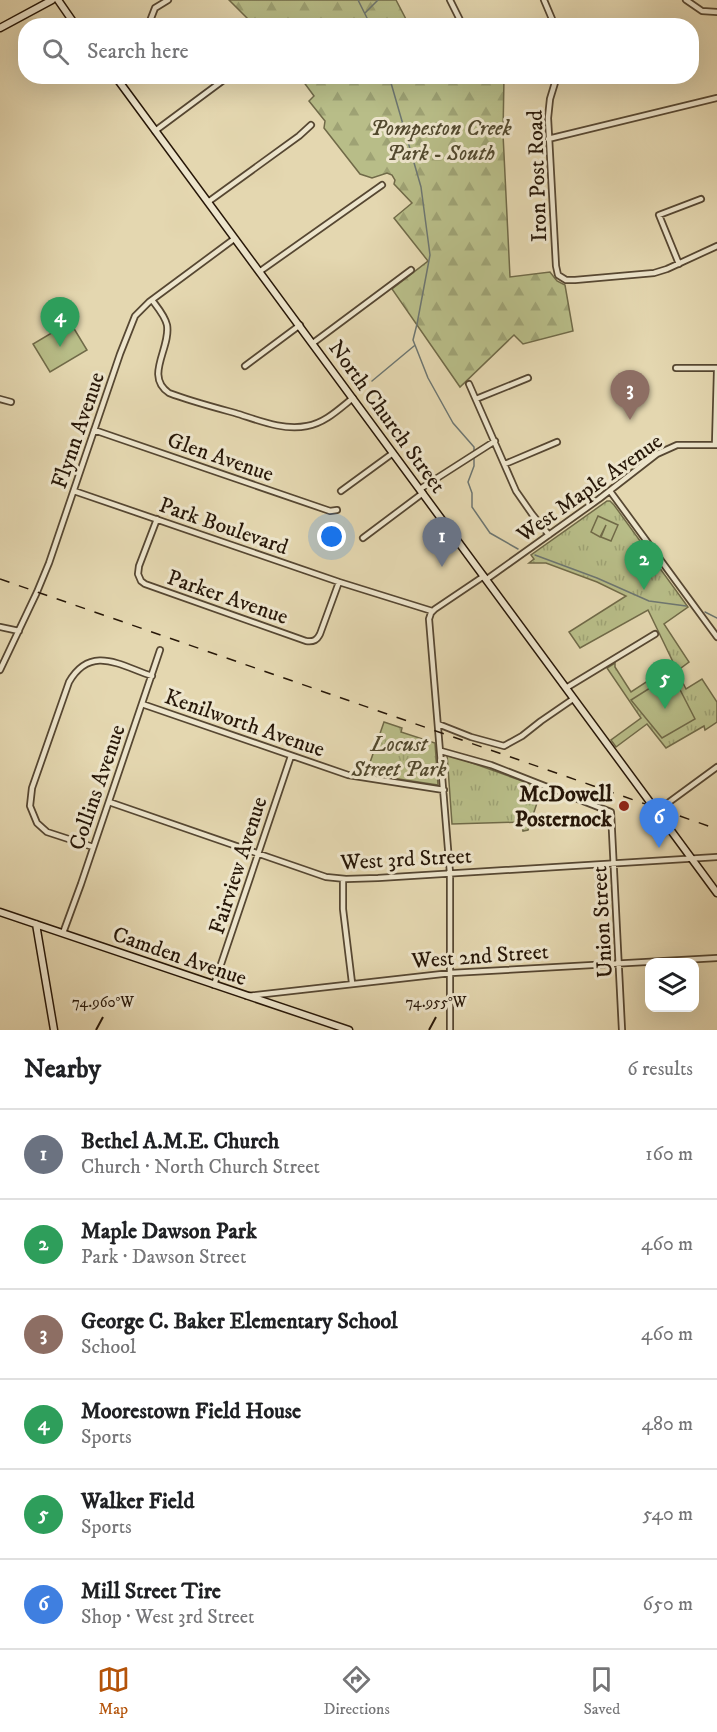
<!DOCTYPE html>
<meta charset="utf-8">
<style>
body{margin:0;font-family:"IM FELL DW Pica",serif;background:#f2f2f2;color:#202124}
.controls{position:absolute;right:18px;bottom:18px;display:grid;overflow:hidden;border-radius:12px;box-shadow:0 6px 24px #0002}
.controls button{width:54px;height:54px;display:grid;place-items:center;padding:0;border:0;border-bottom:2px solid #e0e0e0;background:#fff;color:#202124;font:30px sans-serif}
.you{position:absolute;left:332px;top:537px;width:21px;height:21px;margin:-15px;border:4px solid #fff;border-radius:50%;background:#1a73e8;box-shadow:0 0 0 9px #1a73e833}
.badge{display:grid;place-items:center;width:39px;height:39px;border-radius:50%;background:#b45309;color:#fff;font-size:20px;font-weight:700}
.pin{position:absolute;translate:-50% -50px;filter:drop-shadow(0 2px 3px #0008)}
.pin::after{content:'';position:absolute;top:32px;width:21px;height:18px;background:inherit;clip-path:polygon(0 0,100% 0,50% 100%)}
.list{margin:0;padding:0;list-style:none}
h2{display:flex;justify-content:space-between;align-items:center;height:78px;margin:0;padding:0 24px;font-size:26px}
h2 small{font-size:20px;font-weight:400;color:#757577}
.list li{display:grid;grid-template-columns:39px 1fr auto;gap:18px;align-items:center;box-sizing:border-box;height:90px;padding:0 24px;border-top:2px solid #e0e0e0}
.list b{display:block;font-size:22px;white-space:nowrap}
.list p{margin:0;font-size:20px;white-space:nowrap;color:#757577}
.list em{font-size:20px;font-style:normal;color:#757577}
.icon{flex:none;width:33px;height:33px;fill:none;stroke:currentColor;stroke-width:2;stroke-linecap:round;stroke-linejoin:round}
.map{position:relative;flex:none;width:717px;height:1030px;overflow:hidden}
.search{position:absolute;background:#fff;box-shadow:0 6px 24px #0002;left:18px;right:18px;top:18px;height:66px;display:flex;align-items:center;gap:15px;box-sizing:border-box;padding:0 21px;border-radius:24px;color:#757577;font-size:22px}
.sheet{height:618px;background:#fff}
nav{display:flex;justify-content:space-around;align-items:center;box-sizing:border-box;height:84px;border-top:2px solid #e0e0e0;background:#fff;font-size:16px;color:#757577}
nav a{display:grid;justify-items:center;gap:3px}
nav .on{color:#b45309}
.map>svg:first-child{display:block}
</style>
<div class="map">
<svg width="717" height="1030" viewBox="0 0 717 1030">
<defs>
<pattern id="forest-firs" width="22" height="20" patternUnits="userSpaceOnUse" patternTransform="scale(1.5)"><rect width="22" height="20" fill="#b8bd88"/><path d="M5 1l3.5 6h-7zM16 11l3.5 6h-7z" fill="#9ea274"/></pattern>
<pattern id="park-tufts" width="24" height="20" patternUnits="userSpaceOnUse" patternTransform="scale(1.5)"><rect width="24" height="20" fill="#b8bd88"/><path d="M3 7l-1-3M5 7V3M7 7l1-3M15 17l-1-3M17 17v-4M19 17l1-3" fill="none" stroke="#9ea274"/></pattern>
</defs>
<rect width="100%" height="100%" fill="#e4d7b0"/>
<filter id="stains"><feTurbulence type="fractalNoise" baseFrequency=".00333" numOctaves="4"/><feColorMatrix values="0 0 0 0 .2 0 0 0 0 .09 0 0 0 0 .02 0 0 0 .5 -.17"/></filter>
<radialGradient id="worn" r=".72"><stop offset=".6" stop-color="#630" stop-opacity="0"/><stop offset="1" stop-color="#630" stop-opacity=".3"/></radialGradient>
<path fill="url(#forest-firs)" stroke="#706a48" stroke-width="1.5" d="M229 0H396L409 25H254Z
M300 77H504L503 134 510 277 550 272 557 281 565 285 573 331 523 344 514 335 460 387 392 289 428 261 394 218 412 203 394 184 395 180 392 175 387 173 372 178 360 174 324 128 325 121 309 101 314 96Z"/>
<path fill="url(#park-tufts)" stroke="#706a48" stroke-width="1.5" d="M607 501H610L614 505 688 607 664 624 689 662 677 671 686 689 702 679 717 702V722L705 730 704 726 666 748 647 724 616 747 611 740 641 718 607 668 615 663V667L631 692 674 664 648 610 580 648 569 632 626 596 597 582 546 563H529L534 559 531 555Z
M384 722 402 728 401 732 435 743 438 785 366 774Z
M447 754 542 788 528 830 523 831 521 822 452 824Z"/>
<path fill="#b8bd88" stroke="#706a48" stroke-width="1.5" d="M70 322 87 350 50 372 33 344Z
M598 516 618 525 611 541 601 537 606 525 600 537 591 532Z
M672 674 695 719 662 738 631 700Z"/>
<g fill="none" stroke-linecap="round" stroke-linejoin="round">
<path stroke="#6d7671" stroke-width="1.5" d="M358 0 371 26
M365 13 378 0
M389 76 421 187 430 255 417 324 413 340 428 378 453 423 474 447V466L468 482 472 493V507L490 533 518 549
M372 381 414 346
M535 555 597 578 649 601 686 606
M705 612 717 618"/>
<defs>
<path id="street" d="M450 0 463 26
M544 0 555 26
M686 0 702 11 717 12
M148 26 155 8 168 0
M557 76 550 99 548 118 556 266 558 275 566 280H575L654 273 667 269 717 246
M155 131 229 76
M548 139 717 98
M208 202 299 136 311 125
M679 264 659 215 701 199
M259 272 382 185
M152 300C158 308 165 316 167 325 171 348 144 376 169 393 190 401 213 407 235 413 258 420 283 431 307 426 325 423 339 409 353 398
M313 343 411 270
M245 366 300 325
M676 368H717
M469 384 516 491 532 514 549 535
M0 399 11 402
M476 399 528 378
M94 430 330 511 337 510
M715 445 717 371
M505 464 557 442
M420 489 495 441
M74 491 339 582 432 611
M341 491 393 453
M610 491 717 637
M157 519 139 566 138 574 141 581 145 584 306 641C314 642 317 640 320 634L339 582
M363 538 423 493
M487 579 599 499 657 454 677 445H717
M0 627 19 631
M0 670 37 592 49 563 120 354 135 316 149 302 234 239
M566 688 655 634
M142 704 348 775 444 790
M438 724 471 737 504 746 522 736 541 721 573 699
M441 751 491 765 611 812 622 1030
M109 802 326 877 346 879 378 878 717 857
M657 811 717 767
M93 847 47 832 37 823 30 806 32 788 69 682C91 644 121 666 152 676
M343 879V909L352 983
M63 933 81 884 160 650
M214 985 291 756
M247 996 451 973 717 958
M450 1030V873L429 619 431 613 435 609 484 576"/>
<path id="secondary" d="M58 0 76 26
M0 28 52 0
M115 76 717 893
M0 912 349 1030
M36 924 54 1030"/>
</defs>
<use href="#street" stroke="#564732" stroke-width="8"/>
<use href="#secondary" stroke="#271708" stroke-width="9"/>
<use href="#street" stroke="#ede5cc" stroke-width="4.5"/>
<use href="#secondary" stroke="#ede5cc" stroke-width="6"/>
<path stroke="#271708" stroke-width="1.5" stroke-dasharray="10 10" stroke-linecap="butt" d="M0 579 717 829"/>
</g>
<path fill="none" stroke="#271708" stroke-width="2" d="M96 1030 103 1017M429 1030 436 1017"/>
<circle fill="#8f2418" stroke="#ede5cc" stroke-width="2" cx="624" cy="806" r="6"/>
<g text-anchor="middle" stroke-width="6" stroke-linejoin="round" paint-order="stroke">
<g font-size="22" font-style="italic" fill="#52492e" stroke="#ede5cc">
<text x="441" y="135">Pompeston Creek<tspan x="441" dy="25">Park - South</tspan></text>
<text x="399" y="751">Locust<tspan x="399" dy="25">Street Park</tspan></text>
</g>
<g font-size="22" fill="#271708" stroke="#ede5cc">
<text transform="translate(536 176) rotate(-92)" y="8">Iron Post Road</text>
<text transform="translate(388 416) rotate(54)" y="8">North Church Street</text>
<text transform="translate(77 430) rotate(-71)" y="8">Flynn Avenue</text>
<text transform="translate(221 456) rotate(19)" y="8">Glen Avenue</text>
<text transform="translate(589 487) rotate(-35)" y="8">West Maple Avenue</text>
<text transform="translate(224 525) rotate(19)" y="8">Park Boulevard</text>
<text transform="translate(228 596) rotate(19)" y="8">Parker Avenue</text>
<text transform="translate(245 722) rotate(19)" y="8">Kenilworth Avenue</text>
<text transform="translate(96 787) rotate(-71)" y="8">Collins Avenue</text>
<text transform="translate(406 858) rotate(-3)" y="8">West 3rd Street</text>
<text transform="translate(237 865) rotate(-72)" y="8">Fairview Avenue</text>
<text transform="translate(601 922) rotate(-93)" y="8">Union Street</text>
<text transform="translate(180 955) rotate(19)" y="8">Camden Avenue</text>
<text transform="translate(480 955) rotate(-4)" y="8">West 2nd Street</text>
</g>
<g font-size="22" font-weight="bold" fill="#271708" stroke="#ede5cc" text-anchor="end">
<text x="612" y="801">McDowell<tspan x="612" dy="25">Posternock</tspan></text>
</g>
</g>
<g font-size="15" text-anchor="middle" fill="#271708" stroke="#ede5cc" stroke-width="6" stroke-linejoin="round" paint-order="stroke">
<text x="103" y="1007">74.960°W</text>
<text x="436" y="1007">74.955°W</text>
</g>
<rect width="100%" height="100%" filter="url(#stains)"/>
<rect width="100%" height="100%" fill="url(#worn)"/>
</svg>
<div class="controls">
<button><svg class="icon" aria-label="layers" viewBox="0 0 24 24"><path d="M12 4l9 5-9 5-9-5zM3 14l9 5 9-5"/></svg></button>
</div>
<div class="you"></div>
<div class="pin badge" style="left:442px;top:567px;background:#6b7280">1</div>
<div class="pin badge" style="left:644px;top:590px;background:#2e9e5b">2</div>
<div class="pin badge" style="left:630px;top:420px;background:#8d6e63">3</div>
<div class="pin badge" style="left:60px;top:347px;background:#2e9e5b">4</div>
<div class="pin badge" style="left:665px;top:709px;background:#2e9e5b">5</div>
<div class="pin badge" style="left:659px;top:848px;background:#3f7fe0">6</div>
<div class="search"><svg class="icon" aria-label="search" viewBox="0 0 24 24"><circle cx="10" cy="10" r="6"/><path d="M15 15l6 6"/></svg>Search here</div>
</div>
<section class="sheet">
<h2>Nearby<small>6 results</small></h2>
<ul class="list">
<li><span class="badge" style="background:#6b7280">1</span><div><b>Bethel A.M.E. Church</b><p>Church · North Church Street</p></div><em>160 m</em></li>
<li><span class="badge" style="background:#2e9e5b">2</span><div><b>Maple Dawson Park</b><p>Park · Dawson Street</p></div><em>460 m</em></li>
<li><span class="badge" style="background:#8d6e63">3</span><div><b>George C. Baker Elementary School</b><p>School</p></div><em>460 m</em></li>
<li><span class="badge" style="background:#2e9e5b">4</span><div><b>Moorestown Field House</b><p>Sports</p></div><em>480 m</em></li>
<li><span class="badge" style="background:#2e9e5b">5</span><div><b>Walker Field</b><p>Sports</p></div><em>540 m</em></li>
<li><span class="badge" style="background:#3f7fe0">6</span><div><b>Mill Street Tire</b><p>Shop · West 3rd Street</p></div><em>650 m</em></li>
</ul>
</section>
<nav>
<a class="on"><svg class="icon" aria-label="map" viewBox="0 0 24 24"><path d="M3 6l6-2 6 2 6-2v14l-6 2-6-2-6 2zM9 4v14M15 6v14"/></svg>Map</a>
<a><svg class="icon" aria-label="directions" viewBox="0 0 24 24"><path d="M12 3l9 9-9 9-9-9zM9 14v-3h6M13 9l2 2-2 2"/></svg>Directions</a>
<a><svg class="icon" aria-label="saved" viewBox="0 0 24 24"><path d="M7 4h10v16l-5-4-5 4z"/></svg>Saved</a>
</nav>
